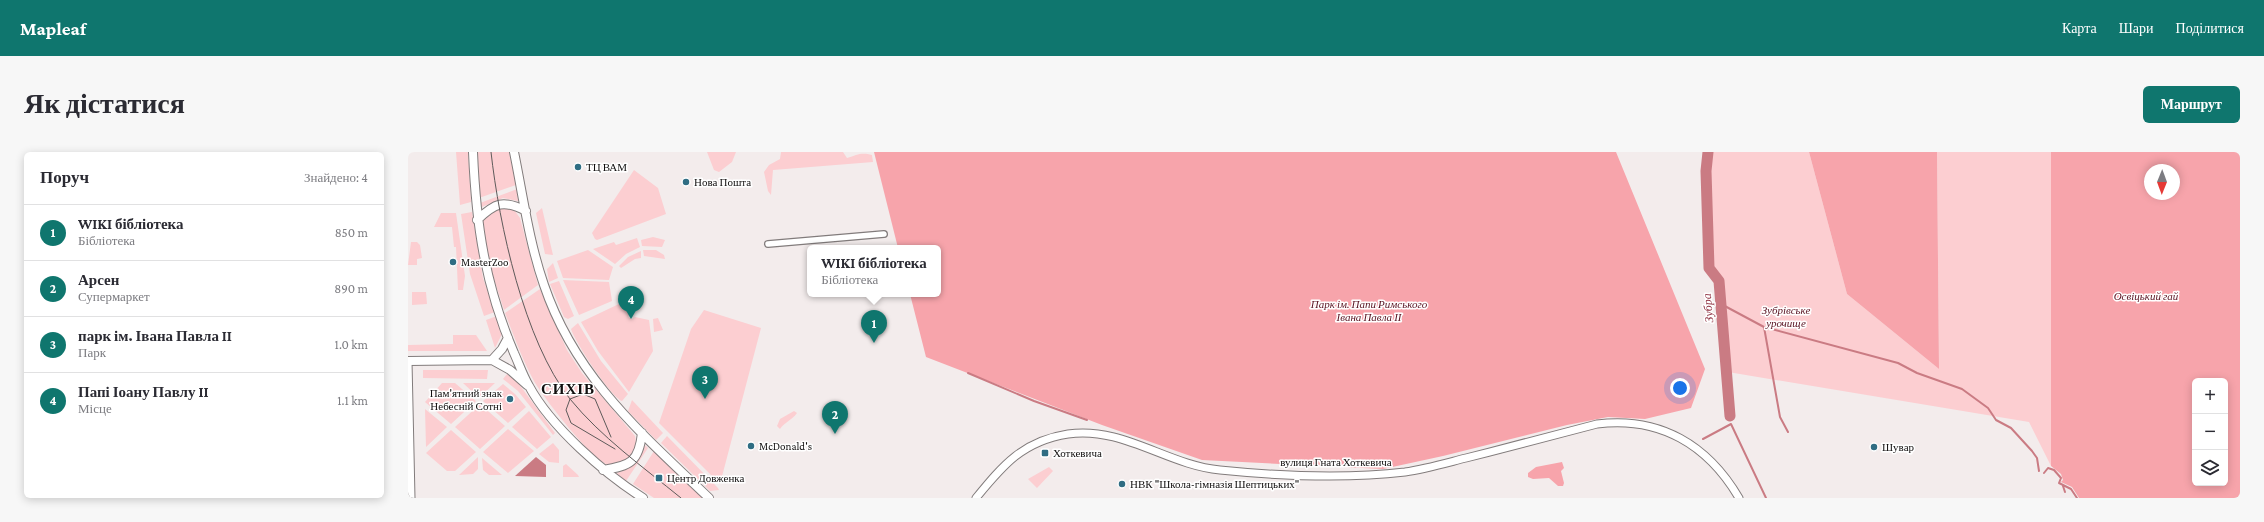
<!DOCTYPE html>
<html lang="uk">
<meta charset="utf-8">
<style>
body{margin:0;font-family:"Crimson Pro",serif;background:#f7f7f7;color:#2b2b33}
.controls{position:absolute;right:12px;bottom:12px;display:grid;overflow:hidden;border-radius:6px;box-shadow:0 2px 10px #0003}
.controls button{width:36px;height:36px;display:grid;place-items:center;padding:0;border:0;border-bottom:1px solid #e1e1e2;background:#fff;color:#2b2b33;font:20px sans-serif}
.compass{position:absolute;left:1736px;top:12px;width:36px;height:36px;border-radius:50%;background:#fff;box-shadow:0 2px 10px #0003;rotate:181deg}
.you{position:absolute;left:1272px;top:236px;width:14px;height:14px;margin:-10px;border:3px solid #fff;border-radius:50%;background:#1a73e8;box-shadow:0 0 0 6px #1a73e833}
.badge{display:grid;place-items:center;width:26px;height:26px;border-radius:50%;background:#0f766e;color:#fff;font-size:13px;font-weight:700}
.pin{position:absolute;translate:-50% -33px;filter:drop-shadow(0 1px 2px #0008)}
.pin::after{content:'';position:absolute;top:21px;width:14px;height:12px;background:inherit;clip-path:polygon(0 0,100% 0,50% 100%)}
.popup{position:absolute;left:399px;top:93px;width:134px;height:52px;box-sizing:border-box;display:grid;place-content:center;border-radius:6px;background:#fff;filter:drop-shadow(0 1px 3px #0005);font-size:13px;white-space:nowrap;color:#7c7c81}
.popup b{font-size:15px;color:#2b2b33}
.popup::after{content:'';position:absolute;left:50%;top:100%;margin-left:-8px;border:8px solid transparent;border-top-color:#fff}
.list{margin:0;padding:0;list-style:none}
h2{display:flex;justify-content:space-between;align-items:center;height:52px;margin:0;padding:0 16px;font-size:17px}
h2 small{font-size:13px;font-weight:400;color:#7c7c81}
.list li{display:grid;grid-template-columns:26px 1fr auto;gap:12px;align-items:center;box-sizing:border-box;height:56px;padding:0 16px;border-top:1px solid #e1e1e2}
.list b{display:block;font-size:15px;white-space:nowrap}
.list p{margin:0;font-size:13px;white-space:nowrap;color:#7c7c81}
.list em{font-size:13px;font-style:normal;color:#7c7c81}
.icon{flex:none;width:22px;height:22px;fill:none;stroke:currentColor;stroke-width:2;stroke-linecap:round;stroke-linejoin:round}
.map{position:relative;flex:none;width:1832px;height:346px;overflow:hidden;border-radius:6px}
header{display:flex;align-items:center;gap:24px;box-sizing:border-box;height:56px;padding:0 20px;background:#0f766e;color:#fff}
header strong{font-size:19px}
nav{display:flex;gap:22px;margin-inline-start:auto;font-size:14px}
.intro{display:flex;align-items:center;justify-content:space-between;box-sizing:border-box;height:96px;padding:0 24px}
h1{margin:0;font-size:28px}
.button{padding:10px 18px;border-radius:6px;background:#0f766e;color:#fff;font-size:14px;font-weight:700}
main{display:flex;gap:24px;padding:0 24px}
aside{flex:1;background:#fff;border-radius:6px;box-shadow:0 2px 10px #0003}
.map>svg:first-child{display:block}
</style>
<header>
<strong>Mapleaf</strong>
<nav><a>Карта</a><a>Шари</a><a>Поділитися</a></nav>
</header>
<div class="intro"><h1>Як дістатися</h1><a class="button">Маршрут</a></div>
<main>
<aside>
<h2>Поруч<small>Знайдено: 4</small></h2>
<ul class="list">
<li><span class="badge">1</span><div><b>WIKI бібліотека</b><p>Бібліотека</p></div><em>850 m</em></li>
<li><span class="badge">2</span><div><b>Арсен</b><p>Супермаркет</p></div><em>890 m</em></li>
<li><span class="badge">3</span><div><b>парк ім. Івана Павла II</b><p>Парк</p></div><em>1.0 km</em></li>
<li><span class="badge">4</span><div><b>Папі Іоану Павлу II</b><p>Місце</p></div><em>1.1 km</em></li>
</ul>
</aside>
<div class="map">
<svg width="1832" height="346" viewBox="0 0 1832 346">
<rect width="100%" height="100%" fill="#f3ecec"/>
<path fill="#fcced1" d="M48 0H60L63 50 52 53Z
M70 0H101L108 33 71 46Z
M299 0H328L324 10 311 20 306 18Z
M373 0H435L439 6C449 3 453 0 464 3L465 10 365 18 363 43 360 39 356 20 361 13 372 7Z
M1300 0H1401L1439 142 1531 217 1529 0H1643V314L1621 270 1320 220 1311 129 1301 116 1298 19Z
M226 18 250 36 258 62 189 88 187 87 184 81Z
M109 37 110 49 95 46 74 55 72 51Z
M97 55 107 59 112 66 130 133 96 158 80 109 72 71 85 58Z
M134 56 145 103 137 102 128 61Z
M64 60 75 126 87 160 76 164 62 122 53 62Z
M33 61H48L57 124 55 138H50L48 95H46L44 75H26Z
M245 85 257 88 254 95 234 94 233 88Z
M229 86 232 95 218 102 207 112 185 97 206 90 208 93Z
M3 90H9L12 93 14 106 9 107V113H0Z
M180 98 205 115 201 128 155 126 149 109Z
M235 98H248L256 103 257 107 236 104Z
M233 99V106L227 107 213 116 211 114 220 105Z
M145 111 150 126 141 130 139 117Z
M155 128 201 130 204 149 171 163Z
M151 129 166 164 160 167 156 165 142 132Z
M132 137 159 198 174 221 227 284C229 293 227 299 221 306 216 310 207 314 201 313 185 310 135 245 126 229 114 207 106 184 97 161Z
M4 140H18L19 152 4 153Z
M213 151 222 161 220 165 224 167 227 165 241 168 245 199 221 240 190 199 173 170Z
M296 158 353 176 312 332 251 271 283 177Z
M89 164 94 182 87 196 78 168Z
M250 166 255 178 246 180 245 167Z
M170 171 193 209 220 242 214 249C203 245 167 190 163 177Z
M45 183H68L79 199H0V193L45 192Z
M15 218H80L79 227 15 226Z
M99 222 111 232 147 281 145 283 110 239 95 227Z
M34 231H47L68 249 43 272 17 250Z
M55 231H87L71 246Z
M95 232 107 242 118 255 100 271 75 249Z
M224 248 255 281 248 288 220 259Z
M72 252 97 274 72 297 47 275Z
M17 257 39 275 18 295Z
M121 259 143 285 129 297 104 275Z
M386 259 389 261C384 268 377 270 372 277L369 274 372 267Z
M100 277 126 299 100 321 75 300Z
M43 278 68 300 47 319H39L18 301Z
M259 284 310 336 311 338 302 339 253 291Z
M145 291 151 298V311L141 310 131 302Z
M237 293 240 296 218 329 208 322 229 309Z
M246 299 295 346H246L225 332Z
M70 305V317L65 322 51 323Z
M74 306 94 323H81L75 318Z
M158 312 170 323 171 325H155V314Z
M641 315 645 319 629 336 620 327Z"/>
<path fill="#f7a4ab" fill-rule="evenodd" d="M466 0H1208L1297 217 1283 256 1237 267 1200 265 1159 273 1035 304 975 317 794 308 694 273 518 205 502 142H530V96H490Z
M1401 0H1529L1531 217 1439 142Z
M1643 0H1832V346H1671L1664 335 1653 330 1655 328 1653 322 1643 314ZM1742 18H1766V42H1742ZM1787 229H1817V331H1787Z
M1154 310 1156 316 1153 319 1156 331 1155 334H1150L1141 326 1125 327 1120 325V321L1128 315Z"/>
<path fill="#ca7b83" d="M128 305 138 313V325L107 324Z"/>
<g fill="none" stroke-linecap="round" stroke-linejoin="round">
<path stroke="#ca7b83" stroke-width="2" d="M1313 152 1356 175 1490 211 1509 221 1554 237 1580 256 1588 268 1603 276 1624 299 1629 306 1631 319
M1356 175 1372 265 1380 280
M560 221 626 249 679 268
M1295 287 1323 272 1358 346
M1636 321 1640 316 1646 318 1653 326 1651 331 1663 337 1669 346
M1655 334 1657 340"/>
<path stroke="#ca7b83" stroke-width="11" d="M1300 0 1298 19 1301 116 1311 129 1322 264"/>
<defs>
<path id="minor" d="M360 92 476 82"/>
<path id="tertiary" d="M0 209 3 346
M568 346C595 313 615 289 660 282 715 274 759 313 812 318 871 324 938 327 997 320 1017 317 1038 311 1058 306 1102 295 1146 283 1189 272 1252 264 1300 293 1331 346"/>
<path id="secondary" d="M65 0C68 73 77 133 106 201 111 212 115 224 121 234 143 275 197 322 235 346
M106 0C115 44 121 90 136 133 167 225 233 281 301 346
M69 68C87 51 95 47 118 59
M84 208 94 197 100 186
M0 209 84 208 102 218 119 233
M195 318C222 314 231 310 234 281"/>
</defs>
<use href="#minor" stroke="#827c7c" stroke-width="8"/>
<use href="#tertiary" stroke="#827c7c" stroke-width="9"/>
<use href="#secondary" stroke="#827c7c" stroke-width="10"/>
<use href="#minor" stroke="#fff" stroke-width="5.5"/>
<use href="#tertiary" stroke="#fff" stroke-width="7"/>
<use href="#secondary" stroke="#fff" stroke-width="8"/>
<path stroke="#5e5a5a" stroke-width="1" d="M83 0C91 72 116 189 162 247 193 285 235 315 273 346
M203 285 187 247 175 242 162 247 158 258 163 271 207 297"/>
</g>
<g fill="#2f6d83" stroke="#fff" stroke-width="1.5">
<circle cx="170" cy="15" r="4"/>
<circle cx="278" cy="30" r="4"/>
<circle cx="45" cy="110" r="4"/>
<circle cx="102" cy="247" r="4"/>
<circle cx="343" cy="294" r="4"/>
<circle cx="1466" cy="295" r="4"/>
<rect x="633" y="297" width="8" height="8" rx="2"/>
<rect x="247" y="322" width="8" height="8" rx="2"/>
<circle cx="714" cy="332" r="4"/>
</g>
<g text-anchor="middle" stroke-width="3" stroke-linejoin="round" paint-order="stroke">
<g font-size="11" fill="#110f0f" stroke="#fff" text-anchor="start">
<text x="178" y="19">ТЦ ВАМ</text>
<text x="286" y="34">Нова Пошта</text>
<text x="53" y="114">MasterZoo</text>
<text x="94" y="245" text-anchor="end">Пам'ятний знак<tspan x="94" dy="13">Небесній Сотні</tspan></text>
<text x="351" y="298">McDonald's</text>
<text x="1474" y="299">Шувар</text>
<text x="645" y="305">Хоткевича</text>
<text x="259" y="330">Центр Довженка</text>
<text x="722" y="336">НВК "Школа-гімназія Шептицьких"</text>
</g>
<g font-size="11" font-style="italic" fill="#591221" stroke="#fff">
<text x="1738" y="148">Освіцький гай</text>
<text x="961" y="156">Парк ім. Папи Римського<tspan x="961" dy="13">Івана Павла ІІ</tspan></text>
<text x="1378" y="162">Зубрівське<tspan x="1378" dy="13">урочище</tspan></text>
</g>
<g font-size="11" fill="#110f0f" stroke="#fff">
<text x="928" y="314">вулиця Гната Хоткевича</text>
</g>
<g font-size="12" font-style="italic" fill="#8d2e3f" stroke="#fff">
<text transform="translate(1300 156) rotate(-95)" y="4">Зубра</text>
</g>
<g font-size="15" font-weight="bold" letter-spacing="1" fill="#110f0f" stroke="#fff">
<text x="160" y="242">СИХІВ</text>
</g>
</g>
</svg>
<div class="controls">
<button>+</button>
<button>−</button>
<button><svg class="icon" aria-label="layers" viewBox="0 0 24 24"><path d="M12 4l9 5-9 5-9-5zM3 14l9 5 9-5"/></svg></button>
</div>
<svg class="compass" viewBox="-18 -18 36 36"><path d="M0-13l5 13h-10z" fill="#e53935"/><path d="M0 13l5-13h-10z" fill="#7c7c81"/></svg>
<div class="you"></div>
<div class="pin badge" style="left:466px;top:191px">1</div>
<div class="popup"><b>WIKI бібліотека</b>Бібліотека</div>
<div class="pin badge" style="left:427px;top:282px">2</div>
<div class="pin badge" style="left:297px;top:247px">3</div>
<div class="pin badge" style="left:223px;top:167px">4</div>
</div>
</main>
